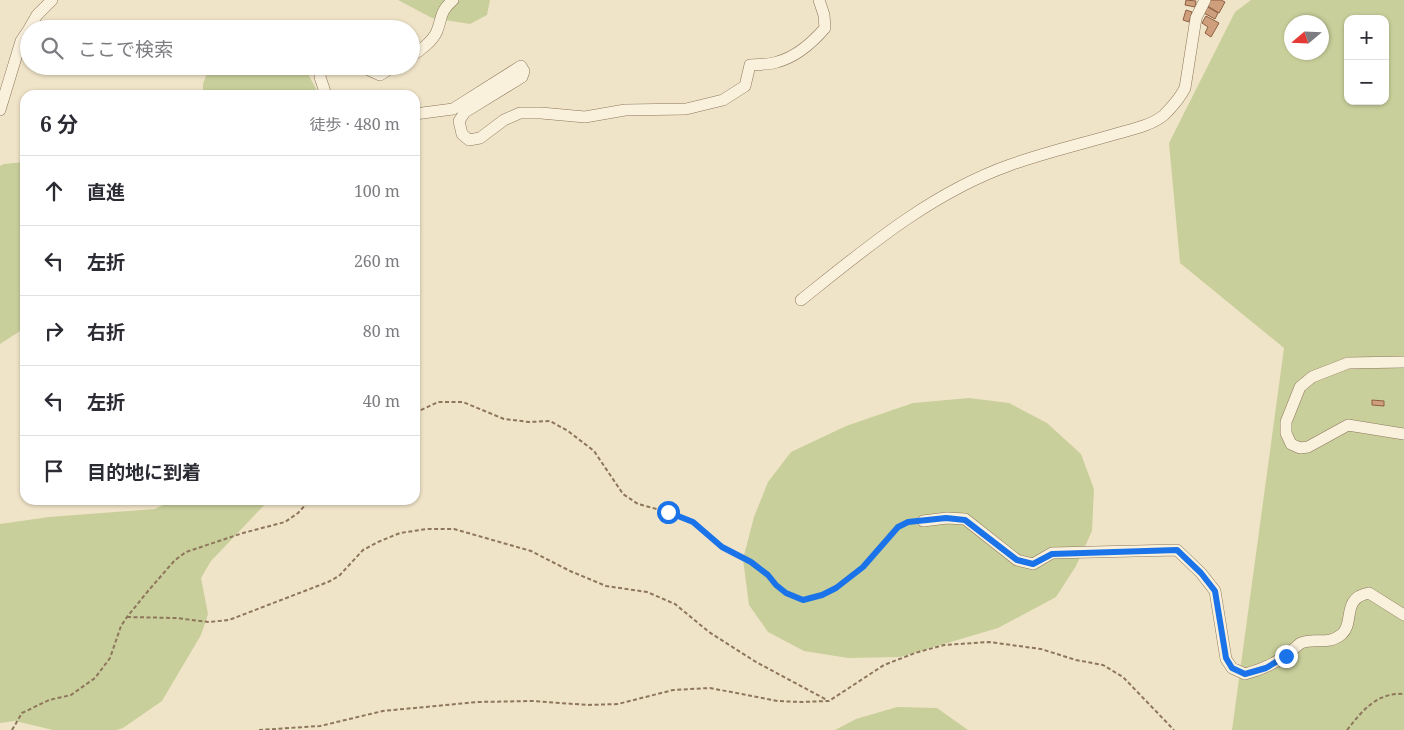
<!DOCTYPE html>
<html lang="ja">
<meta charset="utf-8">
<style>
body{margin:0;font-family:"Noto Serif","Noto Sans JP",serif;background:#f7f7f7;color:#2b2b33}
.controls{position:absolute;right:15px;top:15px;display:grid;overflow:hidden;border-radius:10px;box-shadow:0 1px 4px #0004}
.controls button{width:45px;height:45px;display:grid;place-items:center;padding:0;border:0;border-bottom:1px solid #e1e1e2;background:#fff;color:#2b2b33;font:25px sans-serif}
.compass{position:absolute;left:1284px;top:15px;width:45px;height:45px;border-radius:50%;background:#fff;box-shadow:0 1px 4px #0004;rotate:251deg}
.stop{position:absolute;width:15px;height:15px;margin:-11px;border:4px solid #1a73e8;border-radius:50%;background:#fff}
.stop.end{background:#1a73e8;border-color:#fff;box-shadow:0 1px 5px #0008}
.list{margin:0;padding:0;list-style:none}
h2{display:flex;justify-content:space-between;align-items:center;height:65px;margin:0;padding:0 20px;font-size:21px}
h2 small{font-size:16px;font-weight:400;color:#7c7c81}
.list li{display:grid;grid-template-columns:32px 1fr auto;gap:15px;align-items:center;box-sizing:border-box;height:70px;padding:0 20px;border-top:1px solid #e1e1e2}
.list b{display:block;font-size:19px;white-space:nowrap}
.list em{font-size:16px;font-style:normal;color:#7c7c81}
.icon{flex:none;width:28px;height:28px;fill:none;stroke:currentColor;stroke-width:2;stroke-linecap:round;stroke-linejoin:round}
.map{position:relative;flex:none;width:1404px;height:730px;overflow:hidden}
.search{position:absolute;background:#fff;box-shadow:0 1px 4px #0004;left:20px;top:20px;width:400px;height:55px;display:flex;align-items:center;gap:12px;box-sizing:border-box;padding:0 18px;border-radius:28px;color:#7c7c81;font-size:19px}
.panel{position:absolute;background:#fff;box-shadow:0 1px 4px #0004;left:20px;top:90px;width:400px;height:415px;border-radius:15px}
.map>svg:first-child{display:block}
</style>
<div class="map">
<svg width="1404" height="730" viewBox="0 0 1404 730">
<rect width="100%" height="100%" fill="#f0e4c8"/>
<path fill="#c9cf9b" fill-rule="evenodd" d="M398 0H490L487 15 470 24 432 18Z
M1251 0H1404V730H1232L1284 348 1180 263 1169 143 1235 12ZM1348 19H1385V101H1348ZM1292 22H1322V52H1292Z
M216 66H304L319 95H203V84L208 71Z
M25 162V328L0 344V166L4 164Z
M969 398 1009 403 1047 423 1081 454 1094 489 1092 531 1076 566 1056 597 998 628 900 657 848 658 804 651 768 632 749 605 743 559 754 517 768 482 791 452 846 426 913 403Z
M173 500H269L211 561 201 578 208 614 201 635 162 701 123 728 116 730H53L15 721 0 723V524L49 517 155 509Z
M897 707 937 708 968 730H835L856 719Z"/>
<path fill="#cf9f7d" stroke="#8d5f41" d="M1186 0 1196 1 1195 7 1185 5Z
M1210 0H1221L1225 2 1219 13 1206 5Z
M1206 6 1218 13 1215 19 1202 12Z
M1186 10 1192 12 1189 22 1183 20Z
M1206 16 1219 23 1211 37 1205 33 1208 27 1202 23Z
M1372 400 1384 401V406L1372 405Z"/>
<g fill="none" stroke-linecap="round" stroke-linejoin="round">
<defs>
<path id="minor" d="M29 29 37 15 52 0
M411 56C420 51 433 41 437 31 443 15 439 13 453 0
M321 66 320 77 326 95
M360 66 380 75 394 66
M0 110 21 41 29 29
M415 114 453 109 521 66 524 71 522 77 465 112 459 121 462 134 469 140 480 138 504 120 520 113H541L585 117 625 110 686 109 723 100 745 86 750 65C759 64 769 65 777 62 796 57 812 43 825 28L824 15 819 0
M801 300C866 248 931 193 1010 165 1046 152 1082 144 1119 133 1134 129 1152 125 1164 115 1172 107 1180 98 1185 88L1196 18 1205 0
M1404 362 1348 363 1312 377 1300 387 1286 422V433L1291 444 1300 448 1308 447 1348 425 1404 434
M923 521 947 518 965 519 1017 560 1033 564 1052 553 1177 550 1201 573 1215 591 1226 659 1232 668 1245 674C1260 670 1273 665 1286 655 1291 652 1296 646 1301 643 1315 637 1328 646 1342 634 1355 622 1341 598 1369 593L1404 615"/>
</defs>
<use href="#minor" stroke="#8d765c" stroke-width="12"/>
<path stroke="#8d765c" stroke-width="2" stroke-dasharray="4 2.5" stroke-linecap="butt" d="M415 413 438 402H463L504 419 529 422 550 421 568 431 594 451 623 494 638 504 668 512 693 522 722 547 751 563 768 575 776 585 786 593 803 601C826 594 846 583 863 567 876 554 894 522 913 521
M127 617 176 618 209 622 229 620 328 582 339 576 363 550 378 542 400 533 427 529H454L531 551 570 571 606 586 647 592 675 604 709 632 756 662 827 700
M12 730 22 713 49 700 71 695 95 678 110 658 121 626 127 617 148 591 175 560 186 552 243 533 285 522 298 513 310 500
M259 730 320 726 383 711 477 702 532 701 588 705 618 704 673 690 710 688 778 701 800 702 829 701 884 665 915 653 944 645 989 642 1041 649 1076 660 1103 665 1123 677 1174 730
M1347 730C1362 711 1377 692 1404 694"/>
<use href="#minor" stroke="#faf1dc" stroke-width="11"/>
</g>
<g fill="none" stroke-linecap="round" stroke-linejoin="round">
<path stroke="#1a73e8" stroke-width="6" d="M668 512 693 522 722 547 751 562 768 575 776 585 786 593 803 600 822 595 836 588 863 567 898 527 908 522 946 518 965 520 1017 560 1033 564 1052 554 1177 550 1201 573 1215 591 1226 658 1232 668 1245 674 1266 668 1286 656"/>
</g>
</svg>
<div class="controls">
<button>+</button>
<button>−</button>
</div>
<svg class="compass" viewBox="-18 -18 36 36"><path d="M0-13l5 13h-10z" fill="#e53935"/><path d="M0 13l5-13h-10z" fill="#7c7c81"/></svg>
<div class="stop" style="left:668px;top:512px"></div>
<div class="stop end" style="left:1286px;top:656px"></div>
<div class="search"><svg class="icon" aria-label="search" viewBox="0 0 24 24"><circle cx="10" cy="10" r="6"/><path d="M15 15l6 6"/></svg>ここで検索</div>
<section class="panel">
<h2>6 分<small>徒歩 · 480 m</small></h2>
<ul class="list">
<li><svg class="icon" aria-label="ahead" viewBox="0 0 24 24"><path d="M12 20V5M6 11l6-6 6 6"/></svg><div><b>直進</b></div><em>100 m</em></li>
<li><svg class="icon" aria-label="left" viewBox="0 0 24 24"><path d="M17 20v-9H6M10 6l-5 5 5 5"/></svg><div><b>左折</b></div><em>260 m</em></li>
<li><svg class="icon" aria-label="right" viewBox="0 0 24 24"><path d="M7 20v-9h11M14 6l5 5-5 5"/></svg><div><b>右折</b></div><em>80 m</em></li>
<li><svg class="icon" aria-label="left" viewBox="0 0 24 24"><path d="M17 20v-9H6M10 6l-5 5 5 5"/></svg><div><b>左折</b></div><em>40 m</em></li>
<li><svg class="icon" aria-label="arrive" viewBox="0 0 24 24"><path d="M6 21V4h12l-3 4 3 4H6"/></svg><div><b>目的地に到着</b></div></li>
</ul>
</section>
</div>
